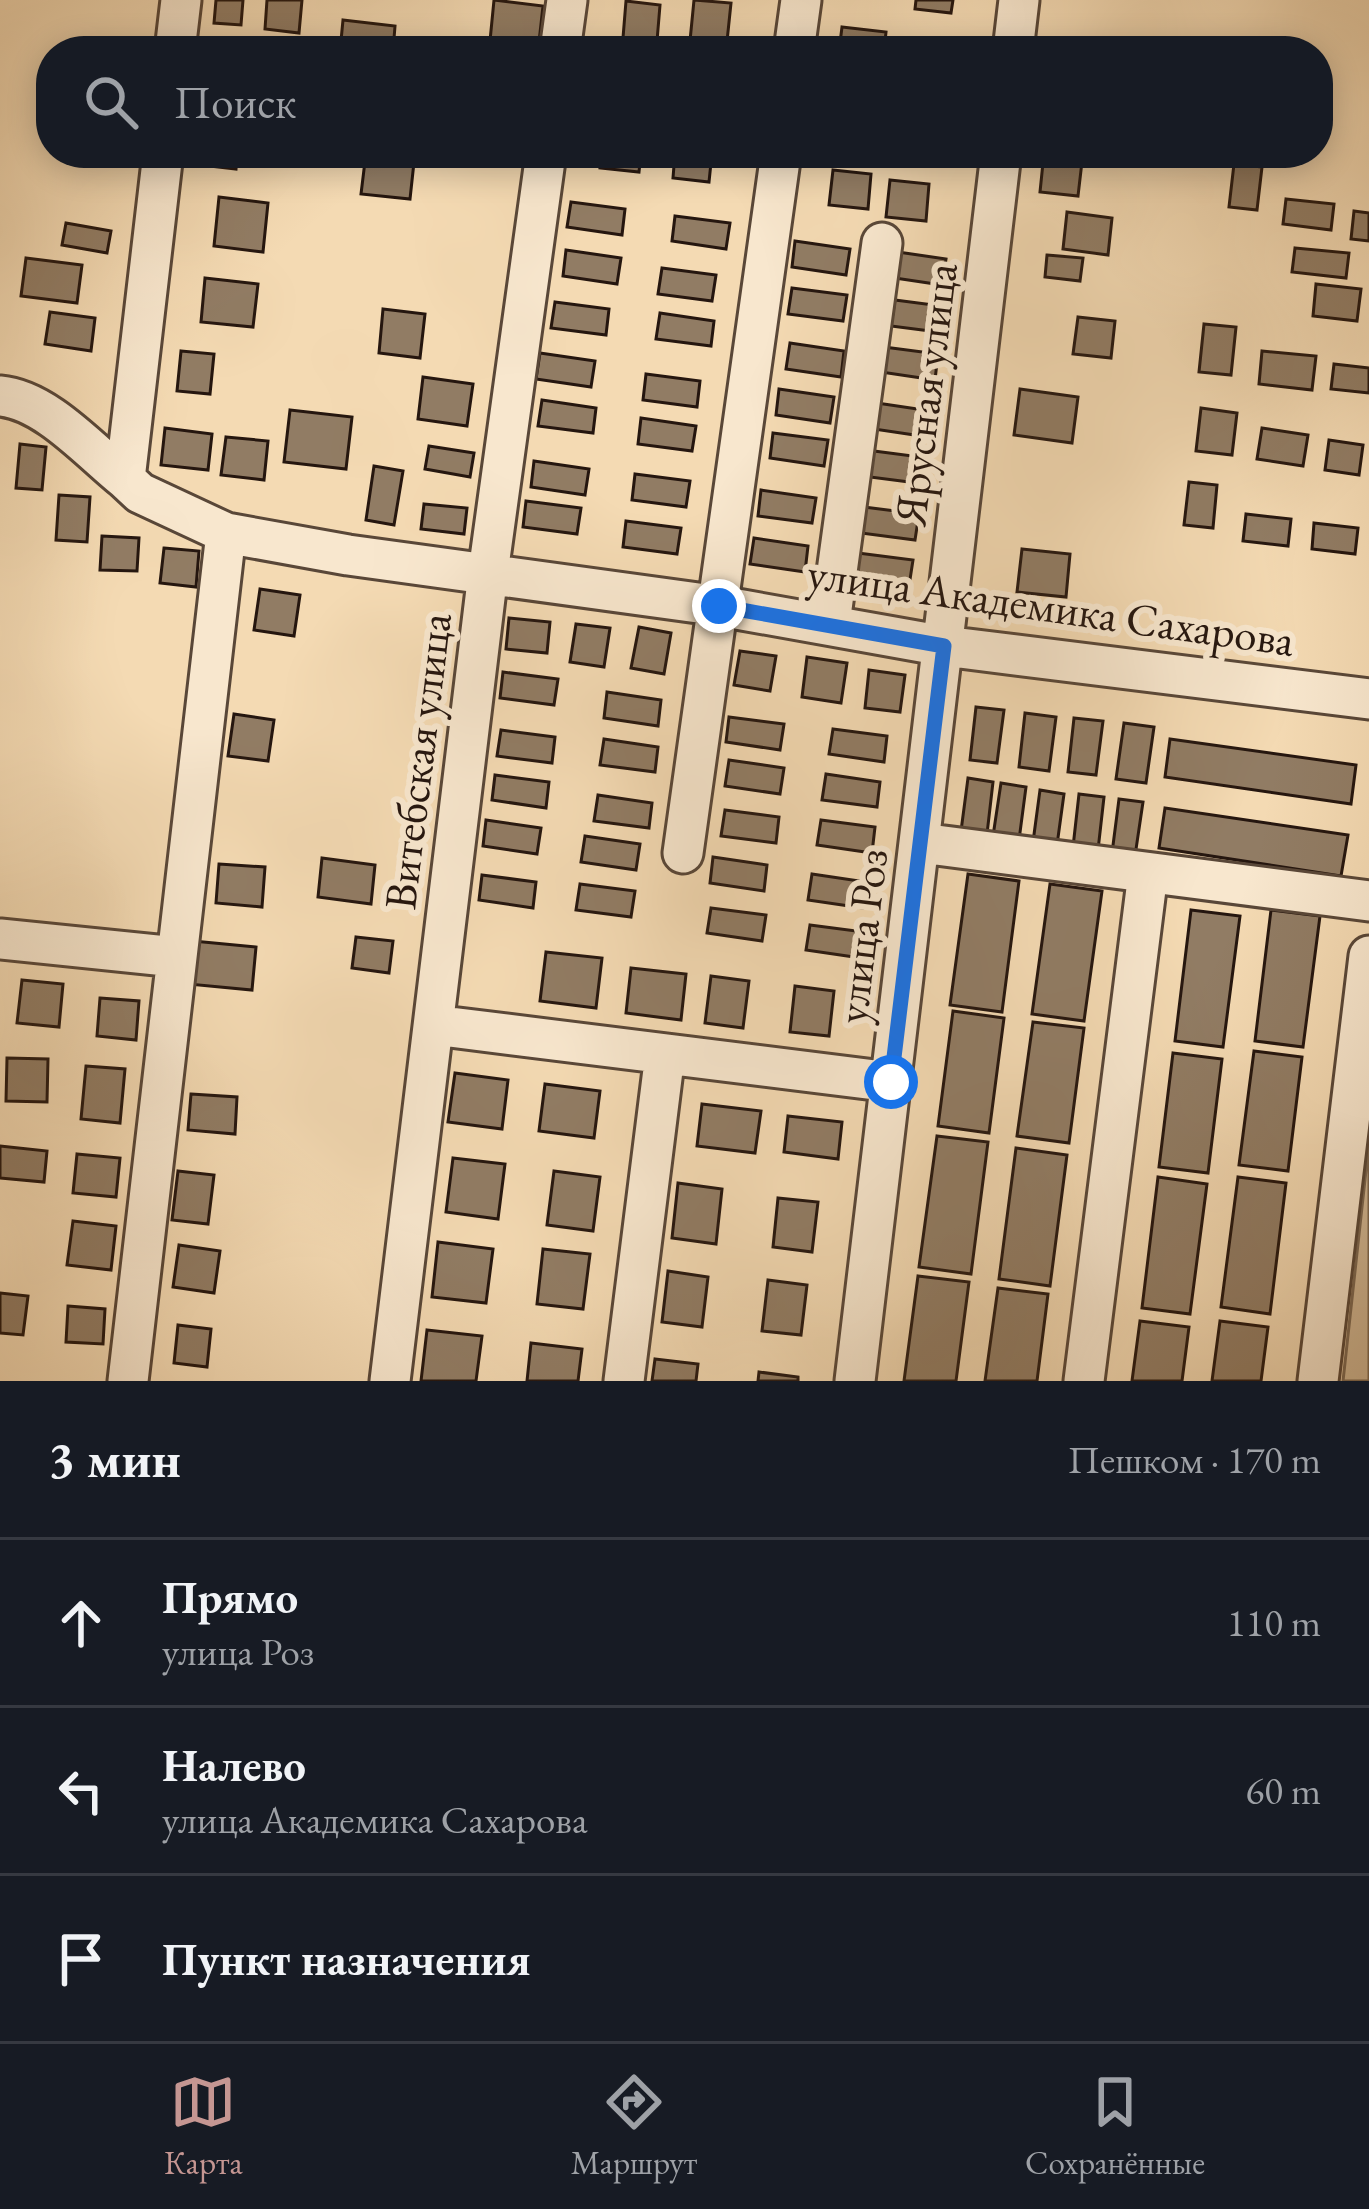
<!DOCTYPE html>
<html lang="ru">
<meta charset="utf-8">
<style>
body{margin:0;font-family:"EB Garamond",serif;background:#20242c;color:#f1f3f6}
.stop{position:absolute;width:36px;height:36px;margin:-27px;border:9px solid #1a73e8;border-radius:50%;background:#fff}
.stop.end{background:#1a73e8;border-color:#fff;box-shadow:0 3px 12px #0008}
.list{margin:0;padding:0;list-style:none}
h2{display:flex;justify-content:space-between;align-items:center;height:156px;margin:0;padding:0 48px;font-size:51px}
h2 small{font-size:39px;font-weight:400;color:#9ea1a6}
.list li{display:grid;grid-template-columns:78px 1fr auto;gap:36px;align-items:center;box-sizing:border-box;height:168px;padding:0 48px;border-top:3px solid #363941}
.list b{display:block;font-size:45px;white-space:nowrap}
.list p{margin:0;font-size:39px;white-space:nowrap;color:#9ea1a6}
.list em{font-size:39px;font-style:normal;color:#9ea1a6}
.icon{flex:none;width:66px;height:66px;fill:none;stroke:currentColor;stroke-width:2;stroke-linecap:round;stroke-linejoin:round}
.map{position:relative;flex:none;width:1369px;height:1381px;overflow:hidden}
.search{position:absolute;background:#171b24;box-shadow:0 6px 30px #0003;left:36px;right:36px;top:36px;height:132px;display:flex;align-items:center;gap:30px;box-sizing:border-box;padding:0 42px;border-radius:48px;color:#9ea1a6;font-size:45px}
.sheet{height:660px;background:#171b24}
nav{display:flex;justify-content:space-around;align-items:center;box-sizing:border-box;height:168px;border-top:3px solid #363941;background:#171b24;font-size:33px;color:#9ea1a6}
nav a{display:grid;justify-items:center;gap:6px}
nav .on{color:#c59692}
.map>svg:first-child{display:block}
</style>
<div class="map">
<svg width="1369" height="1381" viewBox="0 0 1369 1381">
<rect width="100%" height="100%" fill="#f4dab3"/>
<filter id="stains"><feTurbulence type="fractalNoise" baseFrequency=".00167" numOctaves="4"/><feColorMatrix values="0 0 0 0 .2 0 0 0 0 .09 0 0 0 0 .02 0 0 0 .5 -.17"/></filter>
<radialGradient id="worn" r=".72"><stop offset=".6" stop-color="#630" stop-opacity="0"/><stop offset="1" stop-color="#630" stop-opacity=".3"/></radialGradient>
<path fill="#d1b997" stroke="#7b6853" stroke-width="3" d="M1369 1143V1381H1343Z"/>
<path fill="#917c64" stroke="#25160f" stroke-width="3" d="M216 0H243L241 25 214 23Z
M267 0H302L299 33 265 29Z
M494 0 543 6 538 51H489Z
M694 0 731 3 726 51H689Z
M916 0H953L951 13 915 9Z
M626 1 660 5 657 41 623 38Z
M343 20 395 26 393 51H340Z
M842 27 886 32 884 51H839Z
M104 38 148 43 147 51H102Z
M193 153H237L236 169 192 164Z
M366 153H415L410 199 361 194Z
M602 153H641L639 172 600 168Z
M675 153H712L709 182 673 178Z
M1044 153H1083L1078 196 1040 192Z
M1234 164 1262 167 1257 210 1229 207Z
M833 170 871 174 868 209 829 205Z
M890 180 929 184 926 221 886 217Z
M219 197 268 203 263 252 214 246Z
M1286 199 1334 204 1331 230 1283 224Z
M571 202 625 209 622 235 567 227Z
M1354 211 1369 213V241L1351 239Z
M1067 212 1112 218 1108 255 1063 249Z
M675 216 730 223 726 249 672 241Z
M66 223 111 231 107 253 62 245Z
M795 241 850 249 846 275 792 267Z
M1295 248 1349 253 1346 278 1292 272Z
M566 250 621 258 617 284 563 276Z
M891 251 946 259 942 285 888 277Z
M1047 255 1083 258 1080 281 1045 277Z
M26 258 82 265 77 303 21 296Z
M662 268 716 275 712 301 658 294Z
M205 278 258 284 253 327 201 322Z
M1316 284 1361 289 1357 321 1313 316Z
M792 288 847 295 843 321 788 314Z
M895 300 949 307 946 333 891 326Z
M555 302 609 309 606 335 551 328Z
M383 309 425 314 420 358 379 353Z
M50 312 95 318 91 351 45 344Z
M660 313 714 321 711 346 656 339Z
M1078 317 1115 321 1111 358 1073 354Z
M1204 324 1236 327 1231 375 1199 372Z
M790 343 844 351 841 377 786 369Z
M884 347 938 354 935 380 881 372Z
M181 351 214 354 210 394 177 391Z
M1262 351 1316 356 1312 390 1259 384Z
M540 353 595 361 591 387 536 379Z
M1334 364 1369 368V393L1331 389Z
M646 374 700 381 697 407 643 400Z
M423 377 473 384 467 426 418 419Z
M779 389 834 397 830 423 776 415Z
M1020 389 1078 397 1072 443 1014 435Z
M542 400 596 408 593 433 538 426Z
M877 403 931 411 928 437 874 429Z
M1201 408 1237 413 1232 455 1196 451Z
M290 410 352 417 346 469 284 462Z
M641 418 696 426 692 451 638 444Z
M165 428 212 434 208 470 161 465Z
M1262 428 1308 435 1303 466 1257 459Z
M773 433 828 440 824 466 770 458Z
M226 437 268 441 264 480 221 475Z
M1329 440 1363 445 1359 475 1325 470Z
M20 444 46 447 42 490 16 488Z
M429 446 474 453 470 477 425 469Z
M874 451 928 458 925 484 870 477Z
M534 461 589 469 585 495 531 487Z
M374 466 403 471 394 525 366 520Z
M635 474 690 481 686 507 632 500Z
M1189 482 1217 485 1213 528 1184 525Z
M761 490 816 498 812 523 758 516Z
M59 495 90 497 87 542 56 540Z
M526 501 581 508 577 534 523 527Z
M424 504 467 508 464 534 421 529Z
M864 507 919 514 915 540 861 533Z
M1246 514 1291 519 1288 546 1243 541Z
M626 521 681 528 677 554 623 547Z
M1314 523 1358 528 1355 554 1312 549Z
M102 536 139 538 137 571 100 570Z
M754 538 808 546 805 572 750 564Z
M164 548 199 551 196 587 160 583Z
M1022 549 1070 554 1066 597 1017 592Z
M858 553 913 560 909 586 855 579Z
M260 589 300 595 294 636 254 630Z
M509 618 550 622 547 653 506 649Z
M576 624 610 628 604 667 570 662Z
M639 627 671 633 664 674 631 668Z
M740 651 776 656 770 691 734 685Z
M807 657 847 663 841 703 802 697Z
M869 670 905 675 900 712 865 708Z
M503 672 558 679 554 705 500 698Z
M607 692 661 700 658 726 604 718Z
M976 707 1004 710 997 763 970 760Z
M1025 713 1056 717 1049 771 1019 767Z
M234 714 274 720 268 761 228 756Z
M729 717 784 724 780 750 726 742Z
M1074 718 1103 721 1096 775 1068 772Z
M1124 723 1154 727 1146 783 1116 779Z
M833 729 887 736 884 762 829 754Z
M501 730 555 737 552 763 497 756Z
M604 739 658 747 655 772 600 765Z
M1170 739 1356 765 1351 804 1165 777Z
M729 760 784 768 780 794 725 786Z
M826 774 880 782 877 807 822 800Z
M495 775 549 782 546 808 492 800Z
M968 778 993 782 987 834 961 831Z
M1001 783 1026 787 1019 840 993 836Z
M1040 790 1064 794 1057 845 1033 842Z
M1079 794 1104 797 1098 850 1073 847Z
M598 795 652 803 649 828 594 821Z
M1119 799 1143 802 1135 856 1112 853Z
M1165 808 1348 835 1341 876 1159 848Z
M725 810 779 817 776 843 721 836Z
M486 820 541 828 537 854 483 846Z
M821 820 875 827 872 853 817 845Z
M585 836 640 844 636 870 581 862Z
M713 857 767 865 764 891 710 883Z
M322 858 375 865 371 904 318 897Z
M219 864 265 867 262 907 216 903Z
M812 874 866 882 863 908 808 900Z
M968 874 1019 881 1002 1012 950 1005Z
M482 875 536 882 533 908 479 900Z
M580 884 635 891 631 917 576 910Z
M1050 884 1102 891 1084 1021 1032 1014Z
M711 908 766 915 762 941 707 933Z
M1191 910 1240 916 1223 1047 1175 1041Z
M1271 910 1320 916 1303 1047 1255 1041Z
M810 925 864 932 861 958 806 950Z
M356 937 393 941 389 973 352 968Z
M193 941 256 947 252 990 188 984Z
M546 952 602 958 596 1008 540 1001Z
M631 968 686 974 681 1020 626 1013Z
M711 976 749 981 743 1028 705 1023Z
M22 980 63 984 59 1027 17 1023Z
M795 986 834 991 829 1036 790 1032Z
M100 998 139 1001 136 1040 97 1036Z
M953 1011 1004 1018 989 1133 938 1126Z
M1033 1022 1084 1028 1069 1143 1017 1136Z
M1254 1051 1302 1057 1288 1171 1239 1165Z
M1173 1053 1222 1059 1208 1173 1159 1167Z
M7 1058 48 1059 47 1102 6 1101Z
M86 1066 125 1069 120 1123 81 1119Z
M455 1073 508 1080 502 1129 448 1122Z
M545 1084 600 1091 594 1138 539 1131Z
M191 1094 237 1097 235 1134 188 1130Z
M702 1104 761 1111 755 1153 697 1146Z
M788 1116 842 1122 838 1159 784 1152Z
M937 1136 988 1142 971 1274 919 1267Z
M0 1146 47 1151 44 1182 0 1178Z
M1016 1148 1067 1155 1050 1286 999 1279Z
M77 1154 120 1158 116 1197 73 1193Z
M453 1158 505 1164 498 1219 446 1212Z
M178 1171 214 1175 208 1224 172 1220Z
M554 1171 600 1177 593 1231 547 1225Z
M1158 1177 1207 1184 1190 1314 1142 1308Z
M1238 1177 1286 1183 1270 1314 1221 1307Z
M678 1183 722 1189 716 1244 672 1238Z
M778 1198 818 1202 812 1252 773 1247Z
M73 1221 116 1226 111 1270 67 1265Z
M438 1242 493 1249 486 1303 432 1297Z
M179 1245 220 1251 214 1293 173 1287Z
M543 1249 590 1254 583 1309 537 1304Z
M668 1271 708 1277 702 1327 662 1322Z
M918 1276 969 1282 956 1381H904Z
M768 1280 807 1285 801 1335 762 1331Z
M998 1288 1048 1294 1037 1381H985Z
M0 1293 28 1296 23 1335 0 1333Z
M68 1306 105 1309 103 1344 66 1342Z
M1140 1321 1189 1327 1182 1381H1132Z
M1220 1321 1268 1327 1261 1381H1212Z
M178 1325 211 1329 207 1367 174 1363Z
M427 1330 482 1336 476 1381H421Z
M531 1343 582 1349 578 1381H527Z
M655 1359 698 1364 696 1381H652Z
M759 1372 798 1377V1381H758Z"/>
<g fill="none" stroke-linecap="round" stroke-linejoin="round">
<defs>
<path id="minor" d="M175 51 181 0
M560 51 567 0
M794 51 801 0
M1013 51 1019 0
M163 153 125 479 140 493 226 533 348 555 720 606 944 646 1369 699
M0 396C46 400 90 451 125 479
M830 623 882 243
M921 843 1369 901
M683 853 781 153
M0 939 176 957
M434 1025 891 1082
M128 1381 226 533
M390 1381 488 573 546 153
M624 1381 665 1054
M855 1381 1001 153
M1084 1381 1148 873
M1318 1381 1369 956"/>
</defs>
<use href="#minor" stroke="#594738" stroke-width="45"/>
<use href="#minor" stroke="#f8e7ce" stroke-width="39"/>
</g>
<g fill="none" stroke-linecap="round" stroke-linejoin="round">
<path stroke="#1a73e8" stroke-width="15" d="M719 606 944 646 891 1082"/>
</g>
<g text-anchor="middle" stroke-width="12" stroke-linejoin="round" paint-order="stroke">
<g font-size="45" fill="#25160f" stroke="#f8e7ce">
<text transform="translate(925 394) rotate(-83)" y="16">Ярусная улица</text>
<text transform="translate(1051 606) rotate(8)" y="16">улица Академика Сахарова</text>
<text transform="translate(417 761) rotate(-83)" y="16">Витебская улица</text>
<text transform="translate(861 936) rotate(-83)" y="16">улица Роз</text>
</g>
</g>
<rect width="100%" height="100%" filter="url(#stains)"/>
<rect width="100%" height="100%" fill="url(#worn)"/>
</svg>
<div class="stop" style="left:891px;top:1082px"></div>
<div class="stop end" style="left:719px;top:606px"></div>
<div class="search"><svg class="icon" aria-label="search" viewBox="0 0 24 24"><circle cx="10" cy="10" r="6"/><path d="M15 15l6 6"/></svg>Поиск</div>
</div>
<section class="sheet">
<h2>3 мин<small>Пешком · 170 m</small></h2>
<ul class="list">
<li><svg class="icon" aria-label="ahead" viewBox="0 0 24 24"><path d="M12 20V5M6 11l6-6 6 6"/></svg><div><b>Прямо</b><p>улица Роз</p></div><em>110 m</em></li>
<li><svg class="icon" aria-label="left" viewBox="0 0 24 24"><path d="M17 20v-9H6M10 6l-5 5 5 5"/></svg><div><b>Налево</b><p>улица Академика Сахарова</p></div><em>60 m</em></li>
<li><svg class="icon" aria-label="arrive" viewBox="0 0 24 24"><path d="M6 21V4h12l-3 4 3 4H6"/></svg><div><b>Пункт назначения</b></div></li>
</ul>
</section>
<nav>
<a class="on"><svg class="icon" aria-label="map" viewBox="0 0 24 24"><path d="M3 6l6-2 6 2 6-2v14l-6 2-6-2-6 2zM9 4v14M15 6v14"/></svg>Карта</a>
<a><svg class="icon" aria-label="directions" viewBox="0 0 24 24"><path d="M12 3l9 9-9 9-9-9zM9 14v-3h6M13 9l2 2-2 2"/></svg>Маршрут</a>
<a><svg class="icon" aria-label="saved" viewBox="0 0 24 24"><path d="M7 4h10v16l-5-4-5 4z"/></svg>Сохранённые</a>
</nav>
